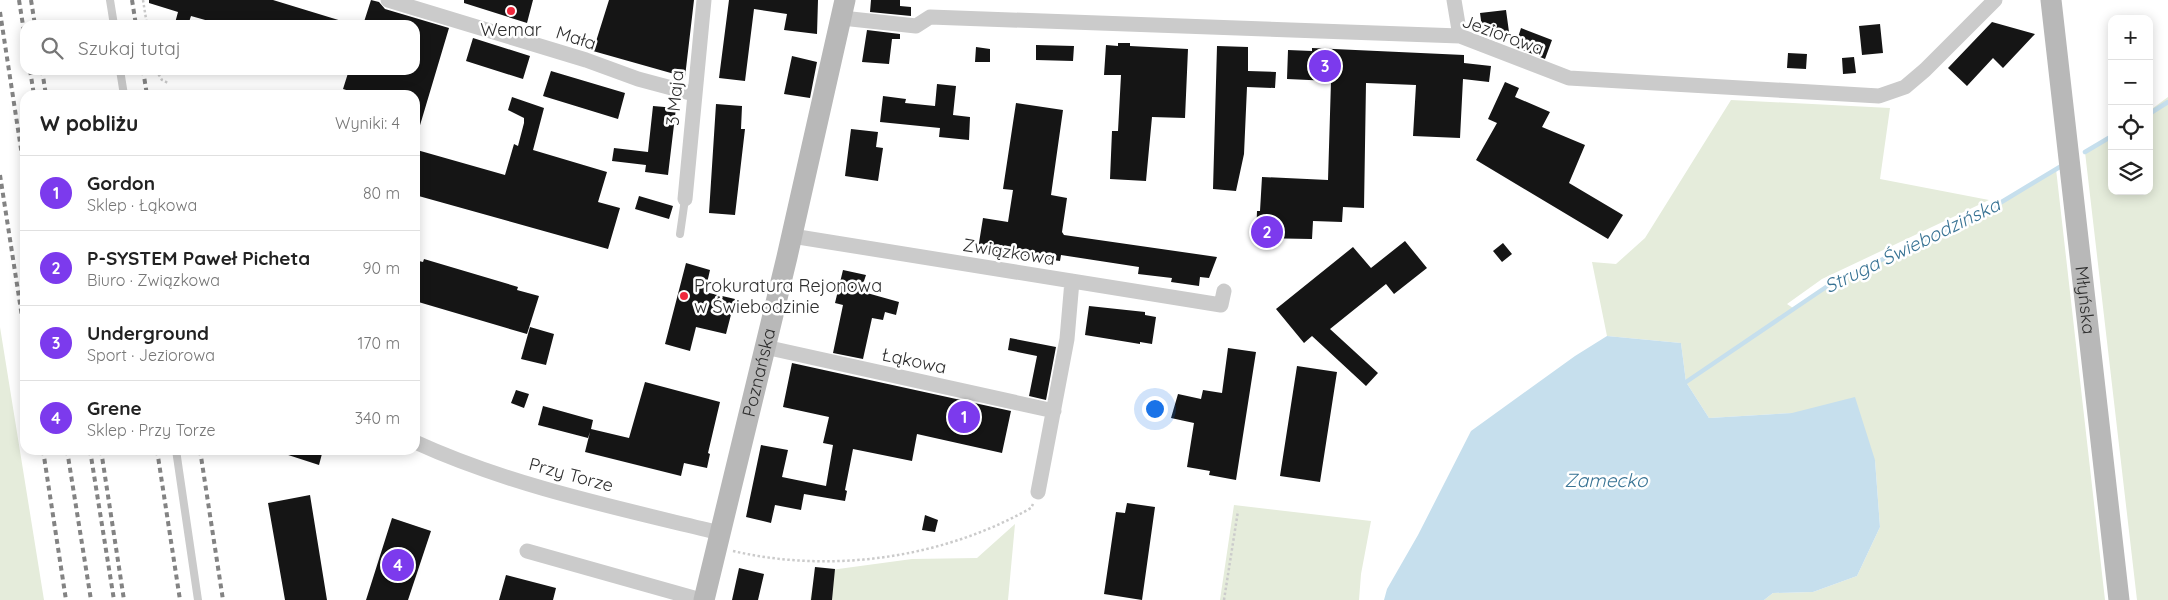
<!DOCTYPE html>
<html lang="pl">
<meta charset="utf-8">
<style>
body{margin:0;font-family:Quicksand,sans-serif;background:#f2f2f2;color:#222}
.controls{position:absolute;right:15px;top:15px;display:grid;overflow:hidden;border-radius:10px;box-shadow:0 2px 12px #0003}
.controls button{width:45px;height:45px;display:grid;place-items:center;padding:0;border:0;border-bottom:1px solid #e0e0e0;background:#fff;color:#222;font:25px sans-serif}
.you{position:absolute;left:1154px;top:408px;width:18px;height:18px;margin:-12px;border:4px solid #fff;border-radius:50%;background:#1a73e8;box-shadow:0 0 0 8px #1a73e833}
.badge{display:grid;place-items:center;width:32px;height:32px;border-radius:50%;background:#7c3aed;color:#fff;font-size:16px;font-weight:700}
.pin{position:absolute;translate:-50% -50%;border:2px solid #fff;box-shadow:0 1px 5px #0006}
.list{margin:0;padding:0;list-style:none}
h2{display:flex;justify-content:space-between;align-items:center;height:65px;margin:0;padding:0 20px;font-size:21px}
h2 small{font-size:16px;font-weight:400;color:#767676}
.list li{display:grid;grid-template-columns:32px 1fr auto;gap:15px;align-items:center;box-sizing:border-box;height:75px;padding:0 20px;border-top:1px solid #e0e0e0}
.list b{display:block;font-size:19px;white-space:nowrap}
.list p{margin:0;font-size:16px;white-space:nowrap;color:#767676}
.list em{font-size:16px;font-style:normal;color:#767676}
.icon{flex:none;width:28px;height:28px;fill:none;stroke:currentColor;stroke-width:2;stroke-linecap:round;stroke-linejoin:round}
.map{position:relative;flex:none;width:2168px;height:600px;overflow:hidden}
.search{position:absolute;background:#fff;box-shadow:0 2px 12px #0003;left:20px;top:20px;width:400px;height:55px;display:flex;align-items:center;gap:12px;box-sizing:border-box;padding:0 18px;border-radius:15px;color:#767676;font-size:19px}
.panel{position:absolute;background:#fff;box-shadow:0 2px 12px #0003;left:20px;top:90px;width:400px;height:365px;border-radius:15px}
.map>svg:first-child{display:block}
</style>
<div class="map">
<svg width="2168" height="600" viewBox="0 0 2168 600">
<rect width="100%" height="100%" fill="#fff"/>
<path fill="#e5ecdb" d="M2168 97V600H2137L2085 152 2112 136V191H2149V111Z
M1731 100 1890 108 1880 179 1989 200 1822 279 1787 304 1793 308 1832 283 1990 209 2056 169 2105 600H1764L1773 593 1813 592 1857 576 1880 527 1875 460 1792 413 1709 418 1686 382 1681 343 1607 336 1592 262 1616 264 1645 238Z
M0 327 44 600H0Z
M1234 505 1371 521 1361 574 1359 600H1220Z
M1015 524 1008 600H810L816 572 912 559 977 558Z"/>
<path fill="#c6dfed" d="M1607 336 1681 343 1686 382 1709 418 1792 413 1855 397 1875 460 1880 527 1857 576 1813 592 1773 593 1764 600H1384L1387 589 1418 535 1471 431 1575 356Z"/>
<g fill="none" stroke-linecap="round" stroke-linejoin="round">
<path stroke="#c6dfed" stroke-width="4.5" d="M2149 114 2168 102
M2085 152 2112 136
M1686 382 1832 283 1990 209 2063 165"/>
</g>
<path fill="#151515" d="M149 0H273L345 22V25H223L191 16 188 25H182L175 23 178 12 149 3Z
M371 0 379 2 385 9 449 28 418 132 415 131V95H362L343 89 349 70H415V25H363Z
M464 0H533L527 23 464 3Z
M609 0H694L685 77 593 51Z
M729 0H818L817 34 784 30 787 14 754 9 745 81 719 78Z
M871 0H900V6L911 7V16L870 12Z
M1506 10 1509 32 1483 35 1480 13Z
M1992 22 2035 34 2003 68 1993 58 1967 86 1948 68Z
M1880 24 1883 53 1862 55 1859 26Z
M1521 28 1552 40 1545 59 1515 47Z
M867 30 900 34V39H892L889 64 862 62Z
M473 38 530 56 523 79 466 61Z
M1118 43H1130V46L1188 49 1185 118 1152 117 1146 181 1110 179 1112 131H1118L1121 75H1104L1106 45 1118 46Z
M1036 45 1074 46 1073 61 1036 60Z
M1217 46 1248 47V71L1276 72 1275 88 1247 87 1244 154 1236 191 1213 189Z
M976 47 990 49V62H975Z
M1312 48 1464 55V63L1491 66 1489 82 1463 79 1460 138 1413 136 1416 85 1366 83 1364 208 1343 207 1342 222 1313 221 1312 239 1256 238 1257 211H1260L1262 177 1328 180 1331 81 1287 79 1288 50 1312 51Z
M1788 53 1807 54 1806 69 1787 68Z
M792 56 817 62 810 98 784 94Z
M1854 57 1856 73 1843 74 1842 58Z
M551 71 625 93 618 119 543 96Z
M1505 82 1519 88 1515 97 1550 112 1542 127 1585 145 1569 183 1623 215 1608 239 1476 160 1497 123 1488 119Z
M937 84 956 86 953 115 970 117 969 140 939 137 940 128 880 122 883 96 906 99 905 103 935 106Z
M512 97 544 108 533 150 607 172 598 202 620 208 608 249 415 195 417 150 505 175 514 144 518 146 524 123V118L508 110Z
M1016 103 1063 110 1051 195 1067 198 1062 232 1064 235 1217 257 1209 278 1200 277 1199 286 1171 282 1172 278 1138 274 1139 267 1061 255 1060 261 978 249 983 218 1008 222 1013 190 1003 189Z
M716 104 742 106 741 129H745L735 215 709 213Z
M653 106 676 108 668 175 645 172 646 165 612 161 614 148 648 152Z
M851 129 878 132 876 147 883 148 878 181 845 176Z
M639 196 673 206 669 219 635 209Z
M1405 241 1427 268 1394 294 1386 284 1330 329 1378 373 1366 386 1312 336 1304 343 1276 309 1353 247 1371 268Z
M1503 243 1512 254 1502 262 1493 251Z
M424 259 518 287 517 290 539 296 527 334 415 301V260L423 262Z
M686 263 710 270 705 292 735 299 726 334 696 327 690 351 665 344Z
M843 270 866 275 863 284 868 285 867 293 899 302 896 315 885 312 883 320 872 318 863 359 833 353 843 305 835 303Z
M1089 306 1145 312V315L1156 317 1152 344 1140 342V344L1085 335Z
M530 327 554 334 546 365 521 359Z
M1010 338 1056 347 1046 400 1029 396 1037 356 1008 350Z
M1228 348 1256 352 1236 480 1209 475 1210 471 1187 467 1194 423 1171 418 1178 394 1201 399 1203 390 1222 393Z
M792 363 1011 411 1002 453 917 434 912 461 853 449 845 490 847 491 845 501 804 494 801 510 775 505 771 523 746 517 761 445 788 450 782 477 826 486 833 445 823 443 829 417 783 407Z
M1297 366 1337 372 1320 482 1280 476Z
M645 382 720 402 708 453 710 454 707 468 684 463 681 476 585 452 590 432 588 438 538 425 543 406 593 420 591 429 629 438Z
M516 390 529 394 524 408 511 403Z
M282 450H323L319 465 282 453Z
M310 495 327 600H285L268 503Z
M1127 503 1155 507 1142 600 1104 594 1116 512 1125 513Z
M925 515 938 520 935 532 922 530Z
M392 518 431 531 408 600H366Z
M815 567 835 569 832 600H811Z
M739 568 764 574 758 600H732Z
M506 575 556 588 553 600H499Z"/>
<g fill="none" stroke-linecap="round" stroke-linejoin="round">
<path stroke="#cbcbcb" stroke-width="2.5" stroke-dasharray="2.5 2.5" stroke-linecap="butt" d="M143 0 147 25
M156 70 162 80 168 83
M733 551C832 574 943 558 1031 508L1033 504
M1224 600 1238 511"/>
<path stroke="#cbcbcb" stroke-width="8" d="M110 0 114 25
M120 70 124 95
M680 234 685 199
M176 450 198 600"/>
<path stroke="#cbcbcb" stroke-width="15" d="M388 0 586 60 638 79 694 94
M1454 0 1460 36
M842 18 916 26 930 17 1460 36 1569 78 1879 96 1905 87 1925 70 1995 0
M685 199 704 0
M792 236 1221 305 1224 291
M765 347 1054 411
M415 442C511 486 618 508 720 533
M1038 492 1067 339 1072 281
M527 551 701 600"/>
<g stroke="#b8b8b8" stroke-width="21">
<path id="s1" d="M2051 0 2119 600"/>
<path id="s2" d="M704 600 787 257 845 0"/>
</g>
<path stroke="#838383" stroke-width="4" stroke-dasharray="5 4" stroke-linecap="butt" d="M19 0 25 38
M31 0 35 25
M132 0 136 25
M0 12 25 175
M30 70 34 95
M42 70 46 95
M143 70 147 95
M0 175 25 336
M43 450 66 600
M67 450 91 600
M90 450 114 600
M101 450 124 600
M157 450 180 600
M200 450 223 600"/>
</g>
<g fill="#ee283c" stroke="#fff" stroke-width="2">
<circle cx="511" cy="11" r="5"/>
<circle cx="684" cy="296" r="5"/>
</g>
<g text-anchor="middle" stroke-width="5" stroke-linejoin="round" paint-order="stroke">
<g font-size="18" fill="#2e2e2e" stroke="#fff">
<text x="511" y="36">Wemar</text>
<text x="694" y="292" text-anchor="start">Prokuratura Rejonowa<tspan x="694" dy="21">w Świebodzinie</tspan></text>
</g>
<g font-size="18" fill="#2e2e2e" stroke="#fff">
<text transform="translate(1503 35) rotate(20)" y="6">Jeziorowa</text>
<text transform="translate(576 38) rotate(18)" y="6">Mała</text>
<text transform="translate(675 98) rotate(-85)" y="6">3 Maja</text>
<text transform="translate(1009 252) rotate(9)" y="6">Związkowa</text>
<text dy="6" stroke="none"><textPath href="#s1" startOffset="302">Młyńska</textPath></text>
<text transform="translate(914 361) rotate(12)" y="6">Łąkowa</text>
<text dy="6" stroke="none"><textPath href="#s2" startOffset="234">Poznańska</textPath></text>
<text transform="translate(571 475) rotate(15)" y="6">Przy Torze</text>
</g>
<g font-size="19" font-style="italic" fill="#387394" stroke="#fff">
<text transform="translate(1912 245) rotate(-26)" y="7">Struga Świebodzińska</text>
<text x="1606" y="487">Zamecko</text>
</g>
</g>
</svg>
<div class="controls">
<button>+</button>
<button>−</button>
<button><svg class="icon" aria-label="locate" viewBox="0 0 24 24"><circle cx="12" cy="12" r="6"/><path d="M12 2v4M12 18v4M2 12h4M18 12h4"/></svg></button>
<button><svg class="icon" aria-label="layers" viewBox="0 0 24 24"><path d="M12 4l9 5-9 5-9-5zM3 14l9 5 9-5"/></svg></button>
</div>
<div class="you"></div>
<div class="pin badge" style="left:964px;top:417px">1</div>
<div class="pin badge" style="left:1267px;top:232px">2</div>
<div class="pin badge" style="left:1325px;top:66px">3</div>
<div class="pin badge" style="left:398px;top:565px">4</div>
<div class="search"><svg class="icon" aria-label="search" viewBox="0 0 24 24"><circle cx="10" cy="10" r="6"/><path d="M15 15l6 6"/></svg>Szukaj tutaj</div>
<section class="panel">
<h2>W pobliżu<small>Wyniki: 4</small></h2>
<ul class="list">
<li><span class="badge">1</span><div><b>Gordon</b><p>Sklep · Łąkowa</p></div><em>80 m</em></li>
<li><span class="badge">2</span><div><b>P-SYSTEM Paweł Picheta</b><p>Biuro · Związkowa</p></div><em>90 m</em></li>
<li><span class="badge">3</span><div><b>Underground</b><p>Sport · Jeziorowa</p></div><em>170 m</em></li>
<li><span class="badge">4</span><div><b>Grene</b><p>Sklep · Przy Torze</p></div><em>340 m</em></li>
</ul>
</section>
</div>
